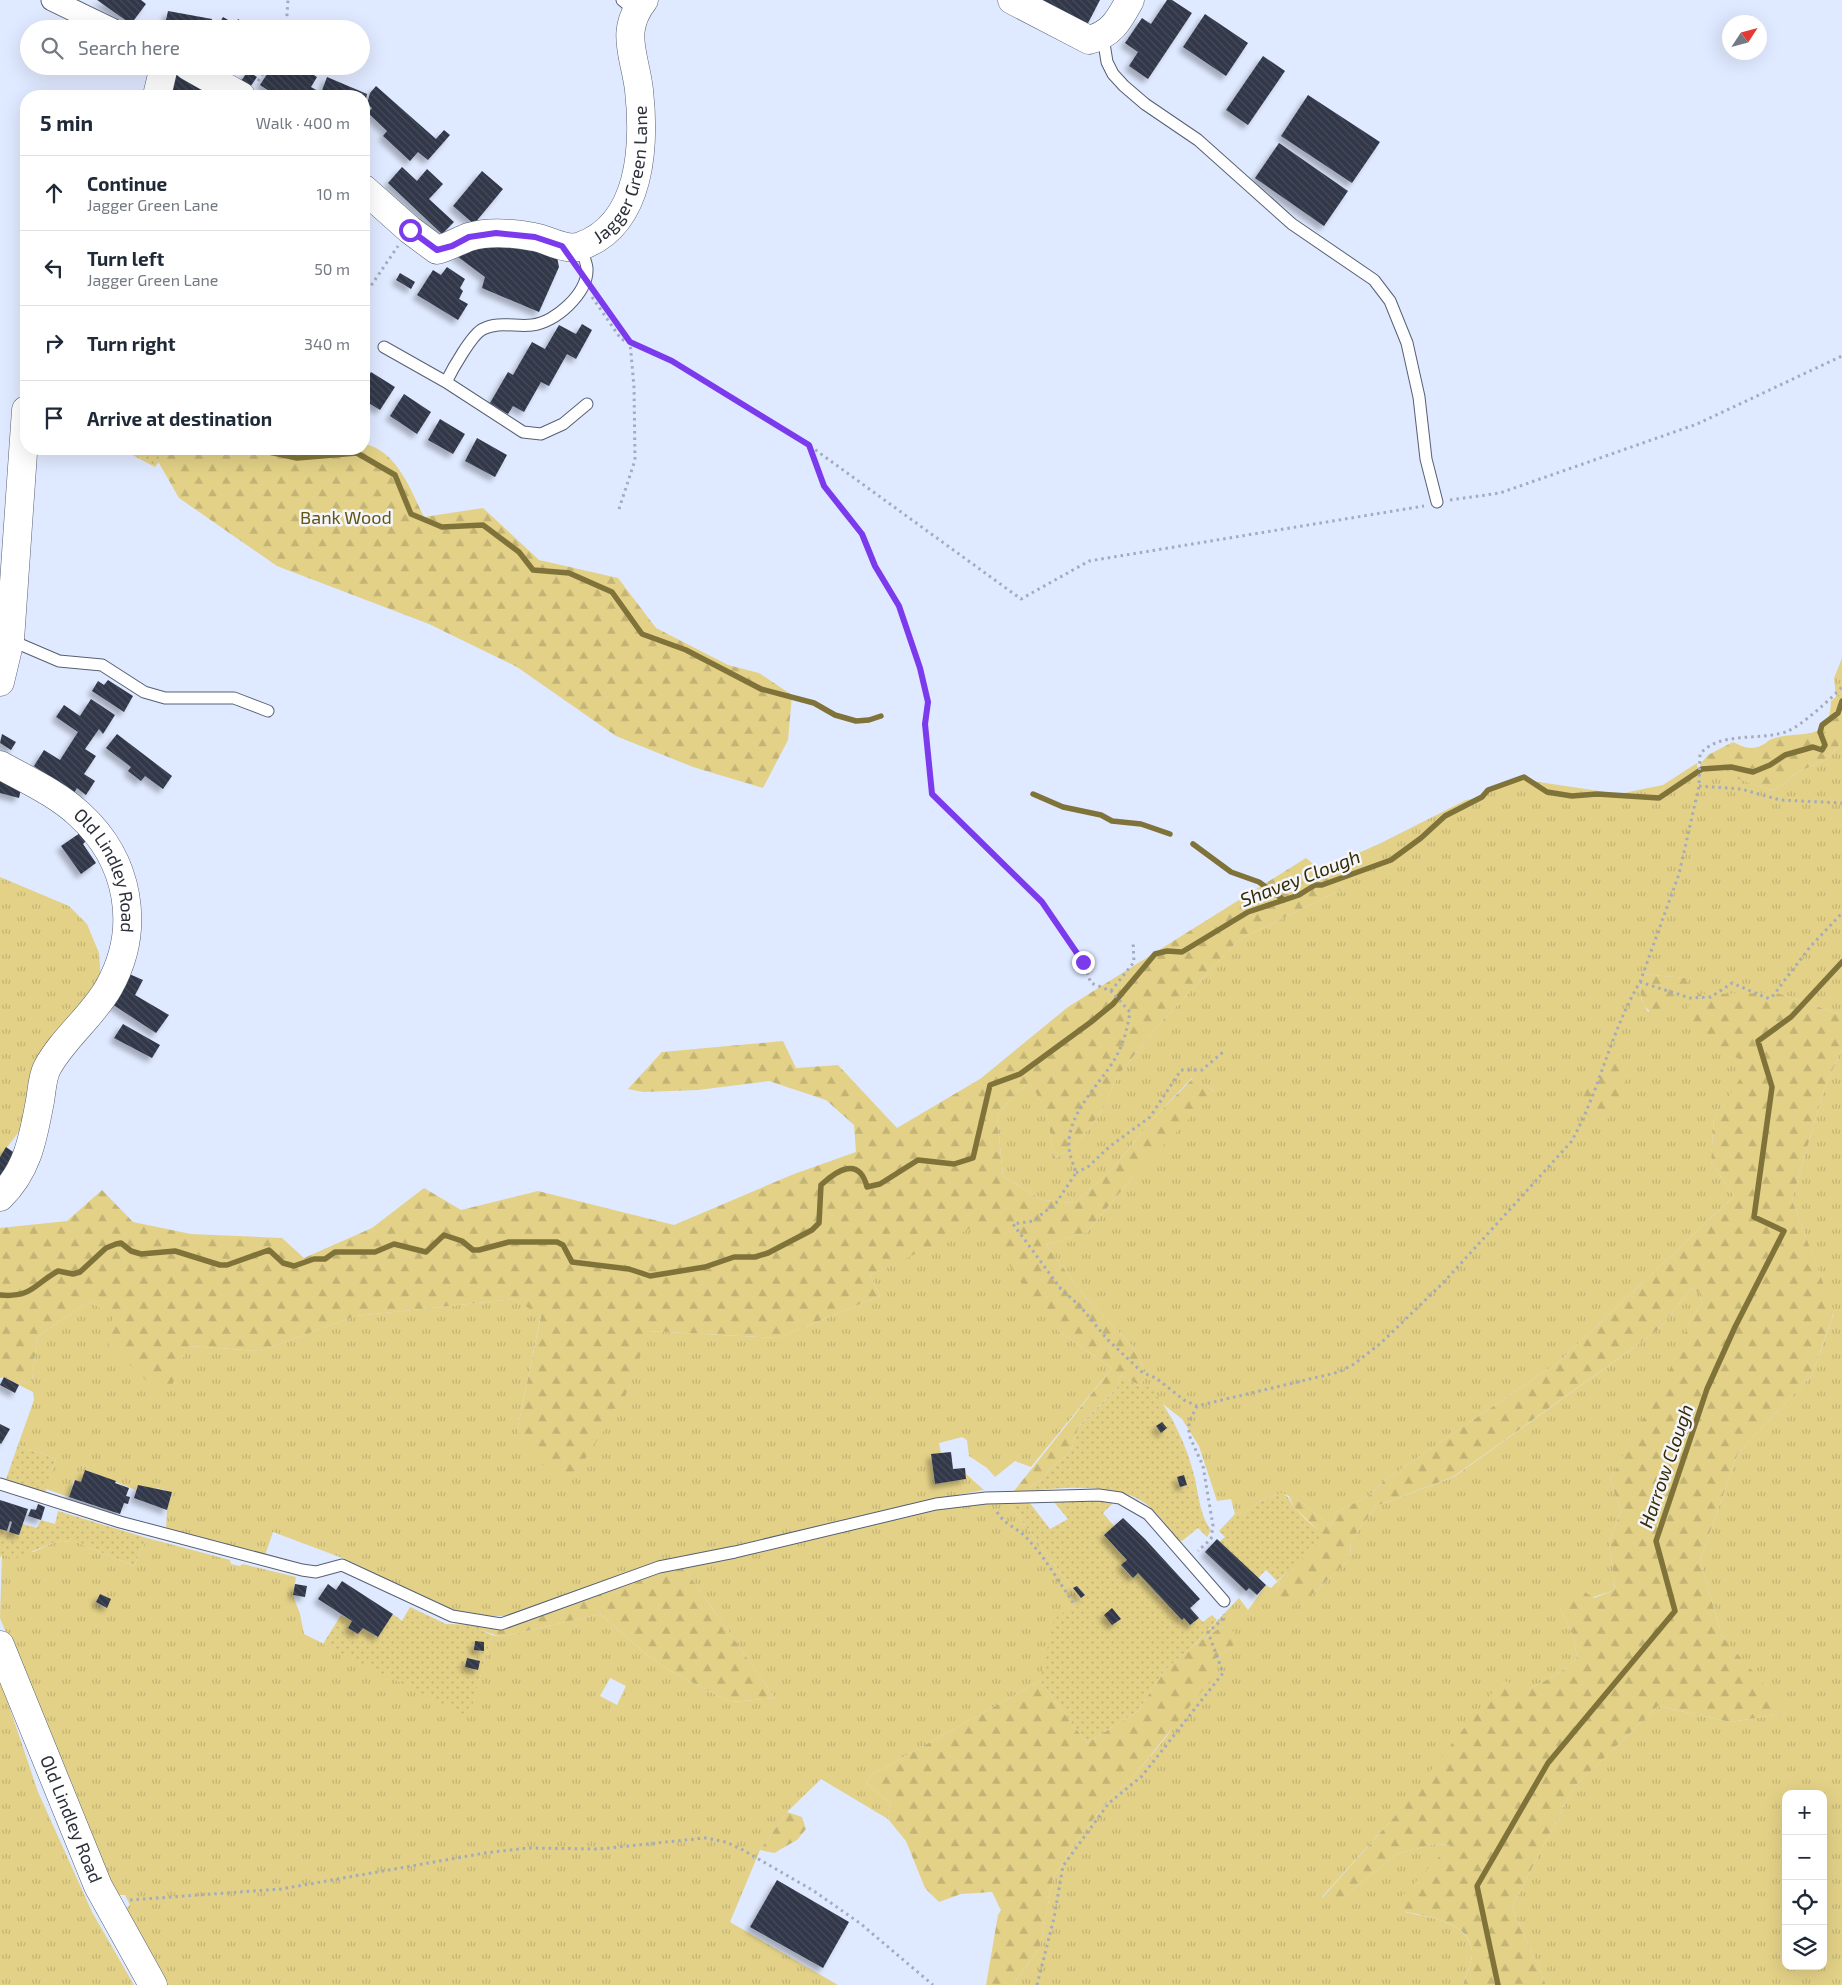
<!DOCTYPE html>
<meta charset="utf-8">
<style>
body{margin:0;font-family:"Exo 2",sans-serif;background:#f2f2f3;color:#1f2937}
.controls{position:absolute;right:15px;bottom:15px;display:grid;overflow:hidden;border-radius:10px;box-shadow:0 5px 20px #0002}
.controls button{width:45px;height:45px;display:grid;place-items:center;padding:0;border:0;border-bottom:1px solid #e0e1e3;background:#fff;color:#1f2937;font:25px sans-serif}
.compass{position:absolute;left:1722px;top:15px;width:45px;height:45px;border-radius:50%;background:#fff;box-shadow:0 5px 20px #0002;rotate:54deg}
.stop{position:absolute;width:15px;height:15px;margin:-11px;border:4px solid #7c3aed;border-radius:50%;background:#fff}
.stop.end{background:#7c3aed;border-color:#fff;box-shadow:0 1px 5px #0008}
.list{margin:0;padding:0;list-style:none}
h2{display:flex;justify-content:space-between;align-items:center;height:65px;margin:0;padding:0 20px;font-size:21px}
h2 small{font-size:16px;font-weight:400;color:#747a83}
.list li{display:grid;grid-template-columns:32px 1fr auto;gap:15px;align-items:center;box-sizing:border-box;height:75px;padding:0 20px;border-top:1px solid #e0e1e3}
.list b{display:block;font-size:19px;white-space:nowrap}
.list p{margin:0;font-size:16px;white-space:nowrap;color:#747a83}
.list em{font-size:16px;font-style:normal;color:#747a83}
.icon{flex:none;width:28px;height:28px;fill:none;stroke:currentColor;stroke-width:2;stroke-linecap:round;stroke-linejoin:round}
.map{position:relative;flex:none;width:1842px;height:1985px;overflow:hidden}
.search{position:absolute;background:#fff;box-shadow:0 5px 20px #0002;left:20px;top:20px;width:350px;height:55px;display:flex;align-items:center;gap:12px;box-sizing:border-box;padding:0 18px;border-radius:28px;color:#747a83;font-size:19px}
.panel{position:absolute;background:#fff;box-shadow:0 5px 20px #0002;left:20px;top:90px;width:350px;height:365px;border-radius:20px}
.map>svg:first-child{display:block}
</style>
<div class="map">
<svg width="1842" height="1985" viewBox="0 0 1842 1985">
<defs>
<pattern id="grass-tufts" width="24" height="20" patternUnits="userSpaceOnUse" patternTransform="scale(1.25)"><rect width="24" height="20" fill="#e3d187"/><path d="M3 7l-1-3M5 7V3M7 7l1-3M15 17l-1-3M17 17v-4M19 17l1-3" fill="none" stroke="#c3b475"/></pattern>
<pattern id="forest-firs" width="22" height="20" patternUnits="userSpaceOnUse" patternTransform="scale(1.25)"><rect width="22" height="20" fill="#e3d187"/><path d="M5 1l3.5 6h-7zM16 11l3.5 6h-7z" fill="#c3b475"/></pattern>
<pattern id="park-dots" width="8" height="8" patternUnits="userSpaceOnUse" patternTransform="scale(1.25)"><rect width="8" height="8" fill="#e3d187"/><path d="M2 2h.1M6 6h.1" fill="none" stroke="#c3b475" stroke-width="1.8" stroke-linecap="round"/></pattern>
<pattern id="building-back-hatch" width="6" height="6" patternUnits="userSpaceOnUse" patternTransform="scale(1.25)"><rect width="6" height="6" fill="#303748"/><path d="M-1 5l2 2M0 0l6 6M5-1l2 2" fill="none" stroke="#464c5b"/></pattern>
<filter id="shadow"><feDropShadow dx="-4.5" dy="4.5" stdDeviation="2.5" flood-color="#0004"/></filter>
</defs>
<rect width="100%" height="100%" fill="#dfe9ff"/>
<path fill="url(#grass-tufts)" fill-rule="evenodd" d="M1842 658V692L1836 697 1834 678Z
M1842 742V1015L1777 993 1750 1066 1714 1117 1711 1162 1734 1196 1560 1361 1386 1479 1370 1495 1337 1512 1332 1524 1329 1525 1302 1502 1282 1493 1260 1501 1246 1513 1235 1514 1231 1499 1217 1501 1199 1446 1182 1419 1140 1386 1147 1373 1132 1346 1086 1298 1046 1245 1087 1232 1131 1179 1214 1091 1192 1078 1151 1121 1114 1167 1075 1203 1042 1200 1003 1176 997 1115 1015 1094 1029 1083C1050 1109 1050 1128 1053 1160L1075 1146 1101 1112 1119 1074 1163 1020 1240 939 1343 889 1320 870 1381 843 1466 800 1482 797 1488 790 1524 777 1532 781 1619 794 1663 785 1697 763 1698 774H1701L1700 763 1702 762 1709 767 1724 766 1742 780 1774 791 1796 773 1827 759ZM1640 974 1686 978 1648 1012 1641 998Z
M0 877 69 906 87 924 99 953 101 981 23 1126 0 1157Z
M1842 1049V1985H1546L1512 1907 1573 1788 1658 1706 1730 1722 1788 1713 1722 1636 1700 1560 1738 1453 1812 1375 1834 1313 1792 1200 1824 1089ZM1786 1794H1823V1966H1786Z
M982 1222 1057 1330 1112 1368 1031 1467 1015 1461 995 1477 987 1468 969 1456 967 1440 962 1437 939 1443 941 1453 931 1455 935 1484 966 1479V1474L984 1490 917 1503 669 1561 511 1616H472L452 1611 345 1559 273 1532 265 1555 166 1528 167 1510 172 1492 157 1488 156 1490 138 1485 136 1490 86 1470 81 1482 74 1480 69 1497 46 1489 56 1459 18 1445 34 1400 33 1392 17 1384 32 1381 37 1337 89 1301 114 1316 188 1346 260 1351 356 1316 514 1299 541 1315 517 1431 625 1397 648 1331 778 1338 880 1296 870 1275Z
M1692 1288 1699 1293 1702 1303 1690 1322 1671 1369 1610 1480 1621 1511 1609 1542 1615 1590 1560 1608 1574 1638 1577 1658 1558 1674 1527 1690 1395 1816 1322 1897 1342 1898 1397 1854 1435 1844 1451 1845 1405 1912C1429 1918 1467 1920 1472 1951 1473 1960 1466 1976 1463 1985H1013L1040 1947 1053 1878 1077 1840 1111 1797 1134 1776 1167 1736 1214 1660 1234 1645 1223 1626 1194 1645 1239 1598 1248 1610 1266 1585 1271 1588 1281 1578 1276 1592 1308 1598 1350 1559 1351 1540 1376 1506 1454 1477 1658 1330Z
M1007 1501 1081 1600 1076 1603 1040 1681 873 1774 866 1783 891 1804 888 1819 821 1779 787 1812 760 1850 730 1922 838 1985H165L125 1909 130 1905 125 1895H115L0 1618 2 1553 33 1552 55 1542 74 1541 134 1566 147 1538 230 1560 231 1564 240 1566 243 1564 296 1577 293 1595 300 1614 304 1634 469 1716 492 1635 501 1637 600 1614 647 1655 669 1670 724 1699 732 1702 775 1698 682 1565 961 1504ZM100 1594 110 1599 106 1608 96 1602ZM610 1678 626 1686 617 1705 600 1696Z
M0 1679 38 1792 92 1912 134 1985H0Z"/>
<path fill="url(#forest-firs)" d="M364 444C397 450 411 491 424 517L483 508 539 560 618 578 656 628 728 665 759 673 792 695 788 740 763 788 693 767 616 736 517 667 429 624 277 566 179 498 151 449H364Z
M1842 692V742L1827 759 1796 773 1774 791 1730 776 1724 766 1709 767 1702 762 1708 755 1733 742C1743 747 1752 751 1762 745 1766 744 1768 740 1772 739 1800 729 1830 745 1831 701Z
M1306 858 1343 889 1240 939 1163 1020 1119 1074 1101 1112 1075 1146 1053 1160C1050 1128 1050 1110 1029 1083L1015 1094 997 1115 1003 1176 1042 1200 1075 1203 1114 1167 1151 1121 1193 1078 1215 1092 1131 1179 1087 1232 1046 1245 1086 1298 1132 1346 1147 1373 1140 1386 1121 1375 1117 1388 1079 1426 1070 1453 1050 1469 1041 1480 1022 1493 1014 1491 1112 1368 1057 1330 1035 1304 982 1223 870 1275 880 1296 778 1338 649 1331 625 1397 571 1481 541 1464 517 1431 541 1316 514 1299 356 1316 260 1351 188 1346 171 1388 152 1386 106 1342 113 1316 89 1301 37 1337 32 1381 17 1384 5 1377 0 1378V1228L67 1221 102 1190 133 1222 191 1234 282 1238 304 1258 372 1228 424 1188 461 1210 538 1191 674 1225 794 1174 856 1152 854 1125 826 1100 769 1081 698 1090 643 1092 628 1089 662 1052 783 1041 796 1068 838 1065 897 1128 980 1079 1068 1007Z
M1640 974 1686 978 1689 985 1677 1007 1662 1018C1638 1008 1641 996 1640 974Z
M1777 993 1842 1015V1049L1824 1089 1792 1200 1834 1312 1812 1375 1738 1453 1700 1560 1722 1636 1789 1713 1730 1722 1658 1706 1573 1788 1512 1907 1546 1985H1463C1466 1976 1473 1961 1472 1951 1468 1916 1417 1918 1392 1907L1450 1845 1435 1844 1397 1854 1342 1898H1322L1395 1816 1502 1680 1527 1690 1558 1674 1577 1658 1574 1638 1560 1608 1577 1587 1594 1598 1615 1590 1609 1542 1621 1511 1610 1480 1670 1369 1690 1322 1702 1303 1699 1293 1692 1288 1658 1330 1453 1477 1376 1506 1351 1540 1350 1559 1308 1598 1290 1607 1281 1603 1276 1592 1281 1578 1300 1558 1318 1530 1294 1507 1289 1496 1302 1502 1329 1525 1332 1524 1337 1512 1370 1495 1386 1479 1560 1361 1734 1196 1711 1162 1714 1117 1749 1066 1679 1019 1699 994Z
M1602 1059 1623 1061 1627 1079 1608 1119 1594 1123 1581 1106 1584 1093Z
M682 1565 775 1698 731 1702 724 1699 669 1670 647 1655 600 1614 501 1637 481 1630 484 1625 502 1626 521 1623Z
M1223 1626 1234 1632V1645L1214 1660 1218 1671 1134 1776 1111 1797 1077 1840 1053 1878 1040 1947 1013 1985H986L998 1915 1001 1910 992 1892 961 1894 939 1902 925 1888 906 1841 888 1819 891 1804 866 1783 873 1774 1040 1681 1087 1743 1138 1711 1164 1671 1194 1645Z
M787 1812 802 1817 806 1829 797 1840 774 1853 760 1850Z"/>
<path fill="url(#park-dots)" d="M121 449H168L155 467Z
M1121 1375 1140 1386 1150 1387C1172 1413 1187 1446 1195 1479 1199 1497 1200 1516 1211 1530L1207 1537 1198 1528 1182 1541 1178 1540C1168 1528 1157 1512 1145 1503 1118 1483 1053 1486 1022 1493L1041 1480 1050 1469 1070 1453 1079 1426 1117 1388Z
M18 1445 56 1459 45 1493 6 1479Z
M1282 1493C1290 1497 1290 1502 1295 1508 1304 1518 1315 1529 1327 1536L1277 1581 1266 1570 1258 1578 1219 1542 1225 1537 1219 1531 1235 1514 1246 1513 1260 1501Z
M1085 1499 1113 1503 1103 1513 1114 1526 1104 1535 1127 1560 1121 1566 1133 1578 1138 1573 1181 1619 1184 1618 1190 1625 1199 1618 1203 1622 1212 1615 1217 1620 1194 1645 1164 1671 1138 1711 1087 1743 1040 1681 1054 1619 1081 1600 1007 1501 1029 1502 1050 1529 1068 1519 1054 1502Z
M58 1511 147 1538 134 1566 74 1541 55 1542 14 1559 2 1554 0 1558V1529L19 1535 23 1524 37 1528 41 1520 55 1524Z
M410 1607 446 1624 484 1625 481 1630 492 1635 469 1717 323 1644 341 1615 352 1621 348 1628 358 1634 363 1628 377 1637 393 1614 402 1621Z"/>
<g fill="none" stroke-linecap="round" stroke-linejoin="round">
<path stroke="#80733a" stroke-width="5.5" d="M255 449 297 458 357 453 395 475 411 514 442 527 483 525 519 552 533 570 569 573 612 592 642 634 686 650 761 689 814 703 835 715 856 721 869 720 881 716
M1033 794 1063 807 1101 815 1112 821 1141 824 1170 834
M1193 844 1231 872 1259 882 1284 900
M0 1295C32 1298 34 1284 58 1271L73 1274 80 1272 106 1248 116 1244 121 1243 131 1251 141 1254 175 1251 220 1265H227L269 1250 283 1263 294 1266 314 1259H325L335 1252H375L394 1244 426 1252 444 1235 462 1241 473 1250H479L509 1242H557L563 1245 572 1262 629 1269 650 1276 705 1267 734 1257H755L768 1253 812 1230 819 1223 821 1185C837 1170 859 1156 867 1187L880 1184 918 1160 954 1164 973 1158 990 1085 1020 1074 1091 1022 1113 1004 1155 954 1167 951 1182 952 1248 912 1299 895 1315 885H1322L1391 860 1421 838 1445 816 1482 797 1488 790 1524 777 1547 792 1572 796 1597 794 1659 798 1702 769 1731 767 1753 772 1770 765 1785 755 1813 747 1822 750 1825 745 1820 732 1822 725 1838 713 1842 701
M1498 1985 1477 1886 1548 1763 1675 1611 1656 1541 1707 1389 1735 1327 1784 1231 1754 1217 1772 1087 1758 1041 1791 1017 1842 962"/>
</g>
<path fill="url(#building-back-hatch)" filter="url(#shadow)" d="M97 0H141L146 4 131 24Z
M1038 0H1100L1087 25Z
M1167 0H1172L1192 13 1148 79 1129 66 1138 52 1125 43 1142 18 1151 24Z
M168 11 212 19 210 29H164Z
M1205 14 1248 43 1226 76 1183 47Z
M223 17 235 24 238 19 251 27 216 29Z
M1263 56 1285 71 1248 125 1226 110Z
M171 66 212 90 209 96H177L171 93 174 87 167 83Z
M283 66H300L317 77 311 87 320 92 317 96H277L260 85 271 68 279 73Z
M248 71 257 77 248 90 239 84Z
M327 77 367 94 365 105 364 96H320Z
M376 86 436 139 444 130 450 135 428 160 418 152 410 161 383 136 387 131 368 113 372 108 367 104 370 93Z
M1308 95 1380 142 1352 183 1281 136Z
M1279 143 1348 191 1324 226 1255 178Z
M402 167 417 181 427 169 443 184 429 199 454 222 442 234 388 183Z
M482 171 503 189 474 224 453 206Z
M484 240 520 243 557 257 559 267 539 312 482 288 485 277 454 254Z
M447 267 465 279 460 288 463 291 459 299 468 304 458 320 417 295 433 270 441 275Z
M400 273 415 282 411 289 396 280Z
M582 324 592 330 576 359 567 354 549 386 541 382 524 412 513 406 508 414 490 403 508 372 513 375 532 342 545 349 559 325 576 334Z
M371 372 395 387 380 410 364 400V384Z
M404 394 431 412 417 434 390 416Z
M440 419 465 434 453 454 428 440Z
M477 438 507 455 495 477 465 461Z
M108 680 133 696 124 712 92 691 98 681 104 685Z
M91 699 115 715 103 734 99 729 85 749 96 756 84 774 95 781 86 795 77 788 74 793 34 766 44 750 60 760 78 732 56 717 64 705 80 716Z
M2 734 16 742 11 750 0 743Z
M117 734 172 776 163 789 145 776 141 781 128 771 131 767 106 748Z
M0 776 22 784 19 798 0 793Z
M80 833 86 841 83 844 96 863 81 874 61 846Z
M127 973 143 980 135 995 169 1015 156 1033 112 1004Z
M123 1024 160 1045 152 1058 114 1038Z
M6 1147 19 1156 0 1184V1157Z
M4 1377 19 1385 15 1393 0 1385Z
M1162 1422 1167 1428 1161 1433 1156 1426Z
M0 1424 10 1429 1 1444 0 1443Z
M951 1452 953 1469 965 1468 966 1479 935 1484 931 1454Z
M85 1470 116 1481 115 1483 129 1488 126 1496 130 1497 128 1504 124 1503 120 1514 69 1497 75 1480 81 1482Z
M1184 1475 1187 1485 1180 1487 1177 1477Z
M138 1485 172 1492 167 1510 134 1498Z
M0 1500 28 1509 19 1535 9 1532 12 1522 10 1521 7 1531 0 1529Z
M38 1504 45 1507 41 1520 28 1516 31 1509 36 1510Z
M1123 1518 1145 1539 1200 1599 1190 1608 1199 1618 1190 1625 1184 1618 1182 1620 1138 1573 1133 1578 1121 1565 1127 1560 1104 1535Z
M1217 1539 1266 1585 1257 1595 1249 1588 1246 1591 1205 1552Z
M342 1581 393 1614 378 1637 363 1628 358 1634 348 1628 352 1621 318 1599 328 1584 336 1590Z
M295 1584 307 1586 305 1597 293 1595Z
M1077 1586 1085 1595 1081 1598 1073 1588Z
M100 1594 111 1599 107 1608 96 1602Z
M1112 1608 1121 1619 1112 1625 1104 1615Z
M475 1641 484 1642V1651L474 1650Z
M467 1658 480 1661 478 1670 465 1667Z
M777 1880 849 1922 823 1968 750 1927Z"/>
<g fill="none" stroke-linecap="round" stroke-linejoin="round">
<defs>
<path id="service" d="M622 0 635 11
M1103 37 1107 62 1113 74 1124 86 1145 104 1198 140 1292 224 1374 280 1390 301 1407 343 1419 397 1426 459 1437 502
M384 347 446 382 523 432 541 434 563 424 587 404
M446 382C452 370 472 334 483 329 498 321 516 327 532 325 555 323 588 293 587 269 587 262 582 253 579 247
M10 640 59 661 102 665 144 692 165 698H234L268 711
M0 1484 120 1522 302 1570 316 1572 342 1565 452 1616 501 1624 659 1567 735 1552 936 1504 986 1498 1099 1495 1120 1498 1148 1514 1224 1601"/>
<path id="minor" d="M52 0 112 29"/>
<g id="tertiary">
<path d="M1012 0 1089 40C1112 34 1119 20 1130 0"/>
<path d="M188 66 241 96"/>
<path d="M157 96 164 66"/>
<path id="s1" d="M364 189 410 230 437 250C449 247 458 241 469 237 489 231 513 233 534 237 548 239 566 252 581 246 642 224 645 145 639 90 635 55 619 32 644 0"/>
<path d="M0 682 10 640 26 410"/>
<path id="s2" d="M0 765C27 780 58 794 80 815 129 860 142 928 109 987 93 1016 63 1038 47 1068 42 1078 42 1090 40 1101 33 1138 28 1170 0 1197"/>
<path id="s3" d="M0 1645 98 1886 153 1985"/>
</g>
</defs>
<use href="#service" stroke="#576072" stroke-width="13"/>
<use href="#minor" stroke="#576072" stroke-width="23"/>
<use href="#tertiary" stroke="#576072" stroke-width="29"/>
<path stroke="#a3abbc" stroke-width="3" stroke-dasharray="2.5 4" stroke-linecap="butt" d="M286 29 288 0
M258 81 268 66
M595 293 630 342 634 387 635 460 619 509
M364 296 398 246
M592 297 621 339 672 361 809 445 824 486 862 534 875 566 899 606 920 668 928 703 925 724 932 794 1042 902 1083 962 1091 983 1111 991 1130 1012C1127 1030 1123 1046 1113 1062 1097 1087 1067 1115 1069 1147 1069 1155 1074 1165 1076 1173L1056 1203 1033 1221 1013 1224 1061 1289 1080 1306 1107 1339 1143 1373 1156 1378 1184 1400 1197 1406 1339 1372 1354 1364 1381 1343 1444 1282 1571 1142C1600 1091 1610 1032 1640 982L1690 998 1711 997 1732 983 1767 998 1772 997 1810 947 1842 913
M810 446 1021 599 1089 561 1424 506
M1450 500 1500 493 1697 424 1842 356
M1699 786 1741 789 1780 800 1842 803
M1640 982 1679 874 1699 786 1700 754C1721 730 1760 742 1788 731 1801 726 1833 697 1842 687
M1111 991 1134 962 1133 942
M1076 1173 1089 1166 1109 1147 1150 1117 1181 1070H1202L1223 1052
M1197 1406 1189 1422V1435L1203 1466 1213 1526 1211 1539 1198 1551
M997 1512C1004 1524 1017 1528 1026 1537 1045 1557 1059 1582 1074 1604
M130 1900 281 1889 485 1853 528 1848 599 1849 705 1838 726 1842 743 1850 814 1891 861 1924 933 1985
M1037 1985 1054 1918 1063 1866 1109 1803 1142 1776 1223 1673 1208 1632 1224 1618V1614"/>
<use href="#service" stroke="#fff" stroke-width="11"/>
<use href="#minor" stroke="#fff" stroke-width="21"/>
<use href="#tertiary" stroke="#fff" stroke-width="28"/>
</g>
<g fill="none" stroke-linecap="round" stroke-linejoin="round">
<path stroke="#7c3aed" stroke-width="6" d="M410 230 437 250 452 246 469 237 496 233 535 237 562 246 630 342 672 361 809 445 824 486 862 534 875 566 899 606 920 668 928 702 925 724 932 794 1042 902 1083 962"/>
</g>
<g text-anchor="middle" stroke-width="5" stroke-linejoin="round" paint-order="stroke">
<g font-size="18" fill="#2d3039" stroke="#f4f6fb">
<text dy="6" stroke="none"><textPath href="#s1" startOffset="334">Jagger Green Lane</textPath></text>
<text dy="6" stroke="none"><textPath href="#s2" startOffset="158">Old Lindley Road</textPath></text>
<text dy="6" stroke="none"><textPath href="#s3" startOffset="188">Old Lindley Road</textPath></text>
</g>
<g font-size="18" fill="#635514" stroke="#f4f6fb">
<text x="346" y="524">Bank Wood</text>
</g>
<g font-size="19" font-style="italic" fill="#352c06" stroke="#f4f6fb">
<text transform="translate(1300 878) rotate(-21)" y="7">Shavey Clough</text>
<text transform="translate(1666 1466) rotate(-71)" y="7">Harrow Clough</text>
</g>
</g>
</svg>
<div class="controls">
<button>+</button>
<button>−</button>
<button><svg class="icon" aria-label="locate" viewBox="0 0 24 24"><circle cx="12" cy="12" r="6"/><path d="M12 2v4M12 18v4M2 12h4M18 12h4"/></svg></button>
<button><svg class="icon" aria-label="layers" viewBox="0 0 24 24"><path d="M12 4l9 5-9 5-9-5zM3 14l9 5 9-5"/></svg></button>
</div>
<svg class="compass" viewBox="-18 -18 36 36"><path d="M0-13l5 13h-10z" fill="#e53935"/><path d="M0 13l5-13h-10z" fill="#747a83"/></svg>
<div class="stop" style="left:410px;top:230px"></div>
<div class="stop end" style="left:1083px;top:962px"></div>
<div class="search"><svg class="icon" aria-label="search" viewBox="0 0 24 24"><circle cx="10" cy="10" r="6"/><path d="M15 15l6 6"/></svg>Search here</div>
<section class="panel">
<h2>5 min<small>Walk · 400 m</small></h2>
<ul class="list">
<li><svg class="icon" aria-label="ahead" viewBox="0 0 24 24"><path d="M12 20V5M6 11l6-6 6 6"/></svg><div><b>Continue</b><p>Jagger Green Lane</p></div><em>10 m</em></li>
<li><svg class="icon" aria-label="left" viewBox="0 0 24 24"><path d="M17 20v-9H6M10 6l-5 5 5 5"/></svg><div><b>Turn left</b><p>Jagger Green Lane</p></div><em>50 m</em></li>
<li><svg class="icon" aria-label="right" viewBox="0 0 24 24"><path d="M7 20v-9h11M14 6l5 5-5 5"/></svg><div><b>Turn right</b></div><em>340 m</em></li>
<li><svg class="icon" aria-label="arrive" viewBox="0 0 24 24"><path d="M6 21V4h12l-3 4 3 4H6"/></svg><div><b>Arrive at destination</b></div></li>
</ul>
</section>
</div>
